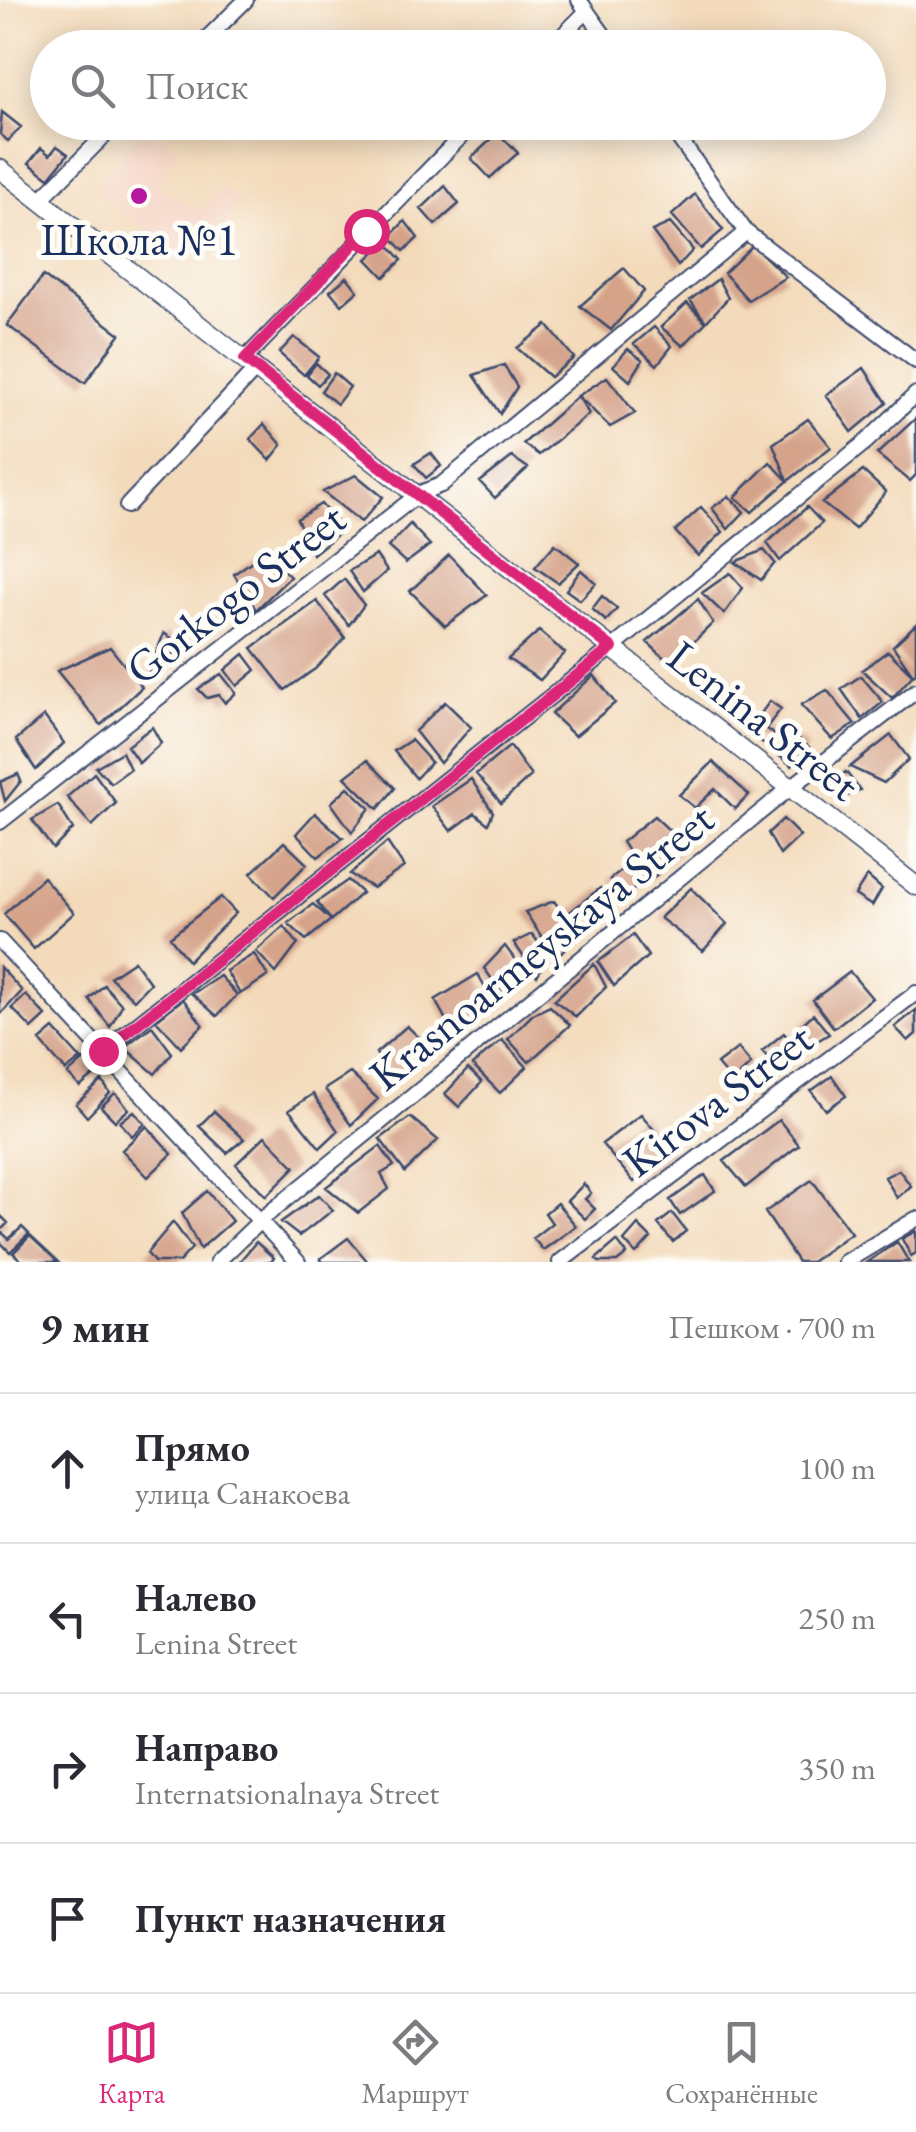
<!DOCTYPE html>
<html lang="ru">
<meta charset="utf-8">
<style>
body{margin:0;font-family:"EB Garamond",serif;background:#f2f2f3;color:#2b2b33}
.stop{position:absolute;width:30px;height:30px;margin:-22px;border:8px solid #db2777;border-radius:50%;background:#fff}
.stop.end{background:#db2777;border-color:#fff;box-shadow:0 2px 10px #0008}
.list{margin:0;padding:0;list-style:none}
h2{display:flex;justify-content:space-between;align-items:center;height:130px;margin:0;padding:0 40px;font-size:42px}
h2 small{font-size:32px;font-weight:400;color:#7c7c81}
.list li{display:grid;grid-template-columns:65px 1fr auto;gap:30px;align-items:center;box-sizing:border-box;height:150px;padding:0 40px;border-top:2px solid #e1e1e2}
.list b{display:block;font-size:38px;white-space:nowrap}
.list p{margin:0;font-size:32px;white-space:nowrap;color:#7c7c81}
.list em{font-size:32px;font-style:normal;color:#7c7c81}
.icon{flex:none;width:55px;height:55px;fill:none;stroke:currentColor;stroke-width:2;stroke-linecap:round;stroke-linejoin:round}
.map{position:relative;flex:none;width:916px;height:1262px;overflow:hidden}
.search{position:absolute;background:#fff;box-shadow:0 5px 25px #0003;left:30px;right:30px;top:30px;height:110px;display:flex;align-items:center;gap:25px;box-sizing:border-box;padding:0 35px;border-radius:55px;color:#7c7c81;font-size:38px}
.sheet{height:730px;background:#fff}
nav{display:flex;justify-content:space-around;align-items:center;box-sizing:border-box;height:140px;border-top:2px solid #e1e1e2;background:#fff;font-size:28px;color:#7c7c81}
nav a{display:grid;justify-items:center;gap:5px}
nav .on{color:#db2777}
.map>svg:first-child{display:block}
</style>
<div class="map">
<svg width="916" height="1262" viewBox="0 0 916 1262">
<rect width="100%" height="100%" fill="#fdfcf7"/>
<filter id="ink" filterUnits="userSpaceOnUse"><feTurbulence type="fractalNoise" baseFrequency=".01" numOctaves="2"/><feDisplacementMap in="SourceGraphic" scale="20" xChannelSelector="R" yChannelSelector="G"/><feConvolveMatrix kernelMatrix="1 2 1 2 8 2 1 2 1" color-interpolation-filters="sRGB"/></filter>
<filter id="wash" filterUnits="userSpaceOnUse"><feTurbulence type="fractalNoise" baseFrequency=".0048" numOctaves="4" result="noise"/><feDisplacementMap in="SourceGraphic" scale="40" xChannelSelector="R" yChannelSelector="G"/><feGaussianBlur stdDeviation="2.25" result="paint"/><feColorMatrix in="noise" values="0 0 0 0 0 0 0 0 0 0 0 0 0 0 0 0 0 1.4 0 .05"/><feComposite in="paint" operator="in"/></filter>
<g filter="url(#wash)">
<rect width="100%" height="100%" fill="#f3daba"/>
<path fill="#f5d3c2" d="M143 130 179 149 158 185 202 212 221 187 241 202 188 263 95 191Z"/>
<g id="blocks">
<path fill="#d5a38a" d="M2 112 21 127 8 141 0 134Z
M498 133 518 153 490 178 471 158Z
M57 146 68 154 49 178 29 163 41 148 50 155Z
M445 186 459 204 435 225 421 209Z
M695 194 723 230 701 249 672 215Z
M405 221 418 238 404 251 390 236Z
M670 223 693 250 678 266 652 231Z
M386 242 402 260 384 277 367 259Z
M753 245 786 277 748 300 724 273Z
M624 268 644 291 611 330 580 306Z
M43 276 120 334 85 383 7 325Z
M347 277 358 291 342 305 330 291Z
M718 279 728 298 706 322 690 300Z
M687 303 706 322 683 346 661 327Z
M547 325 574 358 550 377 517 348Z
M654 327 672 346 657 365 634 344Z
M294 337 319 357 304 375 279 353Z
M628 349 643 360 630 381 613 366Z
M316 363 328 374 318 385 307 375Z
M504 365 517 387 500 414 474 375Z
M864 368 887 403 852 432 826 395Z
M334 373 350 387 337 404 321 391Z
M607 377 635 413 610 427 578 396Z
M578 396 589 414 539 455 523 444Z
M916 418V475L910 481 877 454Z
M808 419 831 447 788 481 773 444Z
M264 424 282 445 270 460 250 439Z
M431 453 441 466 426 478 414 464Z
M512 457 528 468 495 498 480 482Z
M770 462 788 481 752 512 735 497Z
M863 471 886 492 855 529 822 503Z
M356 475 383 497 361 522 323 492Z
M729 496 744 512 728 529 712 508Z
M321 504 343 530 313 554 297 519Z
M701 507 723 532 698 556 675 531Z
M807 507 822 523 780 561 767 543Z
M410 524 430 545 406 563 388 547Z
M555 544 579 563 558 583 535 567Z
M764 550 775 563 761 580 735 562Z
M266 551 290 577 256 610 234 574Z
M376 555 387 571 363 592 349 571Z
M449 555 487 595 445 626 410 591Z
M581 570 596 583 580 600 566 590Z
M730 573 743 588 724 614 702 593Z
M344 579 364 605 349 625 325 596Z
M602 596 617 609 606 621 592 609Z
M698 599 713 623 671 664 647 642Z
M317 601 345 638 315 669 285 690 252 648Z
M916 624V673L913 675 893 646Z
M539 631 565 653 540 680 508 659Z
M164 633 183 648 149 672Z
M110 647 142 687 101 725 57 671Z
M888 651 913 675 892 698 862 670Z
M244 654 256 670 237 686 225 670Z
M221 674 236 693 225 703 219 695 207 698 198 689Z
M594 675 615 703 575 736 551 714Z
M861 676 883 702 862 719 841 689Z
M827 690 855 724 832 739 801 705Z
M770 701 781 709 766 728 789 746 798 738 809 747 792 766 748 731Z
M445 702 471 727 440 763 415 731Z
M44 716 64 743 36 770 16 740Z
M152 727 161 743 139 763 127 746Z
M891 735 909 759 884 783 850 767Z
M411 740 431 762 416 778 394 751Z
M510 746 531 776 501 803 476 774Z
M122 752 130 769 111 783 96 767Z
M367 760 395 788 378 809 345 777Z
M713 762 749 795 735 809 715 789 695 808 679 795Z
M846 772 860 790 844 797 830 782Z
M94 773 116 803 92 826 67 797Z
M18 774 21 781 5 801 0 782Z
M471 779 493 812 488 824 475 813 451 831 432 806Z
M348 787 370 808 352 832 331 803Z
M58 805 73 829 53 849 32 820Z
M315 813 343 838 318 857 296 834Z
M654 816 686 846 648 883 622 842Z
M783 819 800 836 780 855 768 833Z
M284 842 307 864 274 897 251 873Z
M387 842 404 867 373 888 350 874Z
M629 864 641 883 622 900 610 879Z
M867 876 882 889 872 906 855 895Z
M43 877 74 913 34 949 4 914Z
M348 880 362 893 331 920 306 940 288 923 313 904 331 920 317 902Z
M600 888 614 906 588 932 570 912Z
M691 888 727 924 703 951 660 918Z
M221 897 236 913 188 961 170 937Z
M554 901 578 934 556 958 525 912Z
M284 926 298 944 276 973 256 951Z
M532 934 548 956 537 976 514 943Z
M633 935 648 956 614 986 598 962Z
M505 946 528 977 504 996 484 968Z
M254 954 268 976 240 994 226 971Z
M134 961 150 983 134 1000 110 977Z
M594 964 606 987 576 1017 554 1000Z
M0 967 22 991 0 1015Z
M850 972 872 998 834 1028 813 1000Z
M478 974 494 1004 456 1038 435 1000Z
M220 976 237 995 217 1016 192 994Z
M104 985 122 1005 110 1027 89 999Z
M26 995 46 1016 32 1029 12 1008Z
M183 999 203 1025 181 1047 156 1020Z
M550 1006 570 1025 529 1062 508 1039 533 1014Z
M916 1010V1034L908 1041 895 1027Z
M813 1014 829 1034 812 1044 800 1026Z
M152 1026 172 1053 155 1074 124 1047Z
M407 1026 431 1049 396 1085 376 1053Z
M54 1029 81 1059 66 1071 40 1041Z
M784 1033 800 1053 780 1070 762 1051Z
M502 1040 527 1067 500 1093 472 1065Z
M738 1048 751 1064 732 1082 717 1064Z
M84 1060 97 1073 80 1087 68 1074Z
M468 1069 482 1082 459 1107 445 1094Z
M350 1073 378 1099 351 1125 325 1089Z
M832 1076 846 1096 826 1110 811 1091Z
M102 1081 110 1093 87 1117 76 1104Z
M115 1093 129 1109 115 1121 101 1107Z
M313 1094 338 1131 320 1148 289 1110Z
M134 1111 145 1124 132 1136 120 1122Z
M214 1111 244 1139 227 1153 199 1126Z
M641 1114 673 1153 634 1182 602 1144Z
M410 1117 438 1140 405 1172 380 1139Z
M779 1120 799 1145 746 1187 724 1161Z
M147 1126 172 1154 148 1177 122 1150Z
M265 1136 295 1167 266 1196 236 1164Z
M380 1146 394 1166 381 1174 389 1189 358 1213 326 1187Z
M899 1170 911 1186 897 1198 885 1177Z
M705 1175 715 1191 680 1215 670 1200Z
M812 1180 851 1233 811 1262H798L765 1212Z
M584 1184 591 1193 585 1199 595 1209 585 1219 567 1201Z
M207 1191 232 1221 200 1249 182 1213Z
M319 1195 333 1210 299 1236 281 1222Z
M557 1203 576 1226 543 1250 533 1238 552 1223 545 1213Z
M672 1213 686 1231 673 1242 658 1224Z
M0 1215 8 1223 0 1231 9 1239 22 1227 29 1234 10 1252 0 1242Z
M173 1222 192 1248 179 1262H154L147 1253Z
M638 1225 651 1238 636 1254 624 1241Z
M916 1231V1253L911 1256 902 1239Z
M30 1236 58 1262H23L13 1253Z
M348 1238 368 1262H323L320 1259Z
M617 1241 627 1254 617 1262H599L596 1259Z
M256 1242 274 1258 271 1262H239Z
M897 1242 909 1262H867Z"/>
</g>
</g>
<g filter="url(#ink)">
<use href="#blocks" fill-opacity="0" stroke="#3b496c" stroke-width="2.5"/>
<g fill="none" stroke-linecap="round" stroke-linejoin="round">
<defs>
<path id="minor" d="M579 0 613 48
M197 48 246 0
M550 48 587 11
M667 122 746 232 916 361
M39 201 118 122
M245 359 475 122
M127 506 257 368
M0 822 420 493 441 485 746 232
M0 941 298 1262
M103 1051 612 648 867 441 916 394
M217 1262 262 1219 790 788 916 691
M560 1262 916 993
M845 1262 916 1219"/>
<path id="tertiary" d="M0 169 916 886"/>
</defs>
<use href="#minor" stroke="#3b496c" stroke-width="18"/>
<use href="#tertiary" stroke="#3b496c" stroke-width="21"/>
<use href="#minor" stroke="#fff" stroke-width="14"/>
<use href="#tertiary" stroke="#fff" stroke-width="18"/>
</g>
</g>
<g fill="none" stroke-linecap="round" stroke-linejoin="round" filter="url(#ink)">
<path stroke="#db2777" stroke-width="12" d="M103 1051 612 648 245 359 366 231"/>
</g>
<circle fill="#b5179e" stroke="#fdfcf7" stroke-width="4" cx="139" cy="196" r="10"/>
<g text-anchor="middle" stroke-width="10" stroke-linejoin="round" paint-order="stroke">
<g font-size="45" fill="#1b2f5e" stroke="#fdfcf7">
<text x="139" y="255">Школа №1</text>
</g>
<g font-size="45" fill="#1b2f5e" stroke="#fdfcf7">
<text transform="translate(235 593) rotate(-38)" y="16">Gorkogo Street</text>
<text transform="translate(764 720) rotate(38)" y="16">Lenina Street</text>
<text transform="translate(541 946) rotate(-39)" y="16">Krasnoarmeyskaya Street</text>
<text transform="translate(717 1099) rotate(-37)" y="16">Kirova Street</text>
</g>
</g>
</svg>
<div class="stop" style="left:366px;top:231px"></div>
<div class="stop end" style="left:103px;top:1051px"></div>
<div class="search"><svg class="icon" aria-label="search" viewBox="0 0 24 24"><circle cx="10" cy="10" r="6"/><path d="M15 15l6 6"/></svg>Поиск</div>
</div>
<section class="sheet">
<h2>9 мин<small>Пешком · 700 m</small></h2>
<ul class="list">
<li><svg class="icon" aria-label="ahead" viewBox="0 0 24 24"><path d="M12 20V5M6 11l6-6 6 6"/></svg><div><b>Прямо</b><p>улица Санакоева</p></div><em>100 m</em></li>
<li><svg class="icon" aria-label="left" viewBox="0 0 24 24"><path d="M17 20v-9H6M10 6l-5 5 5 5"/></svg><div><b>Налево</b><p>Lenina Street</p></div><em>250 m</em></li>
<li><svg class="icon" aria-label="right" viewBox="0 0 24 24"><path d="M7 20v-9h11M14 6l5 5-5 5"/></svg><div><b>Направо</b><p>Internatsionalnaya Street</p></div><em>350 m</em></li>
<li><svg class="icon" aria-label="arrive" viewBox="0 0 24 24"><path d="M6 21V4h12l-3 4 3 4H6"/></svg><div><b>Пункт назначения</b></div></li>
</ul>
</section>
<nav>
<a class="on"><svg class="icon" aria-label="map" viewBox="0 0 24 24"><path d="M3 6l6-2 6 2 6-2v14l-6 2-6-2-6 2zM9 4v14M15 6v14"/></svg>Карта</a>
<a><svg class="icon" aria-label="directions" viewBox="0 0 24 24"><path d="M12 3l9 9-9 9-9-9zM9 14v-3h6M13 9l2 2-2 2"/></svg>Маршрут</a>
<a><svg class="icon" aria-label="saved" viewBox="0 0 24 24"><path d="M7 4h10v16l-5-4-5 4z"/></svg>Сохранённые</a>
</nav>
